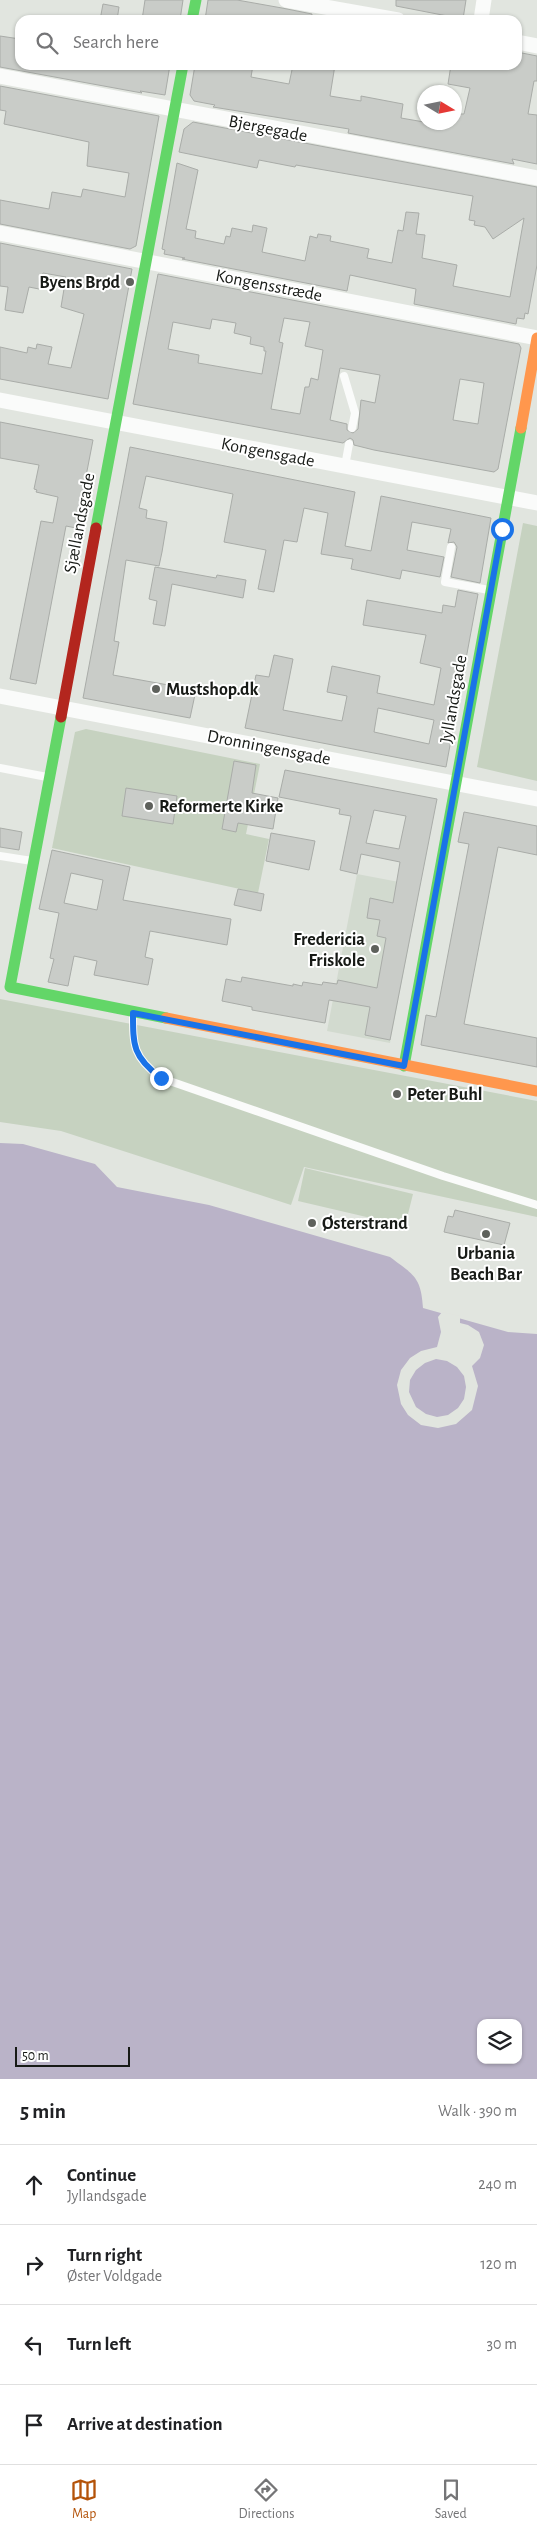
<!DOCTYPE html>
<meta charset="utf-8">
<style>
body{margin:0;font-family:"Alegreya Sans",sans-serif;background:#f6f6f6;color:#202124}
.controls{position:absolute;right:15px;bottom:15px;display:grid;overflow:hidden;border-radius:10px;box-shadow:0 1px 4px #0004}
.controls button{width:45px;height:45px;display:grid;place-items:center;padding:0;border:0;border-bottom:1px solid #e0e0e0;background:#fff;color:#202124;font:25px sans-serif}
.compass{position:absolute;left:417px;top:85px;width:45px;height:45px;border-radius:50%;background:#fff;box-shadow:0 1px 4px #0004;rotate:100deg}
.scale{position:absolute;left:15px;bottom:12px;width:115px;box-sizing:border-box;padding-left:5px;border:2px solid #171a16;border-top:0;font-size:14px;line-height:18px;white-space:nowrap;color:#171a16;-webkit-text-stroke:4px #fff;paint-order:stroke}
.stop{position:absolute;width:15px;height:15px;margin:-11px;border:4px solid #1a73e8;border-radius:50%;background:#fff}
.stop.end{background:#1a73e8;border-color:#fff;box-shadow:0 1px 5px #0008}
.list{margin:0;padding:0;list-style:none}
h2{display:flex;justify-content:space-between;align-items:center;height:65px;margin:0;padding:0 20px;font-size:21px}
h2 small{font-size:16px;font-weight:400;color:#757577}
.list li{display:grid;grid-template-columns:32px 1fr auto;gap:15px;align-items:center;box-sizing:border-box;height:80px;padding:0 20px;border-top:1px solid #e0e0e0}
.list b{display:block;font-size:19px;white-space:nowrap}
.list p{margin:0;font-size:16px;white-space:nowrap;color:#757577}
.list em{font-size:16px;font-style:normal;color:#757577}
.icon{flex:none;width:28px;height:28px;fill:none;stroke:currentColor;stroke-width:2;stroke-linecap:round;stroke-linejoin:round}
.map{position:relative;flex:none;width:537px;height:2079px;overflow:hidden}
.search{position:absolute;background:#fff;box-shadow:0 1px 4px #0004;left:15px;right:15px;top:15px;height:55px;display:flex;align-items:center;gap:12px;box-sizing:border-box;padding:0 18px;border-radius:15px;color:#757577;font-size:19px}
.sheet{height:385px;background:#fff}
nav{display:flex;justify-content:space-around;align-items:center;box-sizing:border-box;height:70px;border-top:1px solid #e0e0e0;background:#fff;font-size:14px;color:#757577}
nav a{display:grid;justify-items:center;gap:2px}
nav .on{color:#b45309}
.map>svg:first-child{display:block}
</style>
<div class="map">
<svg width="537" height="2079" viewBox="0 0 537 2079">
<rect width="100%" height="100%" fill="#e1e5df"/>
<path fill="#d2dacf" d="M357 874 420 886 390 1043 327 1031Z"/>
<path fill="#c6d2c0" d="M523 523 537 526V781L477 767Z
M86 729 260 764 246 834 269 839 258 893 52 848 75 732Z
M0 999 537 1101V1217L304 1167 291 1205 61 1131 0 1122Z
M305 1168 413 1194 405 1226 298 1201Z"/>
<path fill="#bab3c8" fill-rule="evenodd" d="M0 1143 23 1144 95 1164 117 1187 209 1205 390 1257C414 1275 421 1277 423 1308L508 1332 537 1334V2079H0ZM481 2023H518V2060H481Z"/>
<path fill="#e1e5df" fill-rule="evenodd" d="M442 1312 460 1316V1323L468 1325 479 1332 484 1345 480 1358 472 1366 478 1386 472 1410 456 1424 438 1428 421 1425 408 1415 401 1404 397 1385 401 1370 410 1358 421 1351 437 1347 441 1332 438 1317ZM436 1359 447 1361 457 1367 464 1376 466 1387 464 1399 458 1408 448 1415 437 1417 426 1414 416 1407 409 1392 410 1380 416 1370 425 1363Z"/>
<path fill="#c9ccc8" stroke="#a9aca8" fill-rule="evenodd" d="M145 0H183L180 20H142Z
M208 0H237L282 8 312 14 311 20H205Z
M396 0H466L463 19 396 6Z
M103 4 119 7 117 20H100Z
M0 36 20 39V65H170L165 95 140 91 142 93 0 67Z
M517 52 537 56V81H534L528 114 537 115V164L512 159 514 164 348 133 349 129 213 107 215 105 194 101 190 95 195 65H253L251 77 289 84 293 65H335L330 96 361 101V96L403 104 401 118 424 122H454V116L459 117 460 114H464L470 88 448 84 451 65H517Z
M0 86 159 116 136 246 130 249 0 224V200L49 209 52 192 81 197 83 189 125 197 129 173 87 166 89 142 4 124 6 111 0 110Z
M193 122 537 187V265L528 314 525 313 524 319 517 318 516 324 414 304 416 289 350 275 347 291 182 259 185 258 164 254 165 250 162 249 177 163 198 170 186 229 196 231 195 238 224 244 226 236 230 237 232 228 252 232 253 225 267 228 262 252 305 261 310 236 317 238 318 234 331 236 330 241 369 249 367 258 392 263 398 230 403 231 406 212 419 213 416 234 425 235 422 258 457 265 453 286 510 297 524 218 493 239 485 227 474 225 475 221 469 220 473 196 296 165 295 167 259 160 257 168 179 152 184 129Z
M0 243 132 269 108 399 0 379V347L27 353 28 347 36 349 37 344 52 347 48 364 71 368 84 314 61 307 66 277 43 273 39 289 29 287 23 313 5 310 8 287 0 286Z
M158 274 519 344 521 348 498 469 494 472 374 450 354 445 353 440 350 438 343 443 133 404ZM284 318 310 322 305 346 323 350 318 380 311 378 309 387H305L300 414 271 409 283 343 279 342ZM212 319 236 323 234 333 251 337 250 344 264 347V351H266L262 374 198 363 199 355 168 349 173 322 210 329ZM340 368 380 375 375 403 361 400 358 429 353 433 347 430V424L330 420ZM460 379 484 383 478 424 453 420Z
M0 422 93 440 76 528 66 526 36 684 10 679 41 521 53 523 58 497 36 492 37 490 34 489 39 465 0 458Z
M130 447 355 492 345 546 371 551 381 496 491 518 480 583 451 577 457 547 454 542 448 543 451 529 412 522 407 550 444 557 440 577 402 570 400 579 351 569 353 559 321 554 328 513 304 508 297 542 284 540 274 592 258 589 266 550 224 542 233 494 146 476 139 508 147 510 146 518 167 522 162 552 159 566 126 560 114 641 119 642 113 675 196 690 190 718 83 698Z
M155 567 216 578 217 575 246 580 243 598 172 584 165 626 153 624 157 601 149 599Z
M458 590 478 594 446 767 245 728 256 675 269 677 274 655 293 659 283 710 342 721 347 696 327 692 332 666 380 676 377 693 434 705 441 668 420 663 426 635 363 625 367 600 442 613 443 605 455 607ZM378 708 434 720 429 744 374 732Z
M234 761 256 765 252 793 278 798 273 829 238 823 236 832 222 829Z
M285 770 437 799 390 1040 365 1035 370 1007 329 1000 325 1023 252 1010V1007L222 1001 226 979 241 982 242 977 293 986V984L302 986 303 982 322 985 323 982 337 984 338 980 377 988 386 938 377 936 380 920 367 918 370 898 393 903 400 862 361 854 357 874 340 870 351 816 339 814 340 809 279 797ZM374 810 406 816 399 849 366 843Z
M126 788 177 796 173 824 122 816Z
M464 812 537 826V855L498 847 464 1024 537 1038V1067L421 1045 426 1015 436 1017 469 844 458 842Z
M0 828 22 832 19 850 0 847Z
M271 833 315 841 309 870 266 861Z
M52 850 130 867 123 900 231 919 227 945 150 931 145 957 153 959 148 985 94 975 97 961 74 956 68 986 48 982 54 959 50 958 59 913 39 909ZM71 873 103 880 97 910 64 903Z
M238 889 264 894 261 911 234 905Z
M455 1210 510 1223 504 1245 444 1232 448 1216 453 1217Z"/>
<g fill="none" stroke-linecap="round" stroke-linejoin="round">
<path stroke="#fafbfa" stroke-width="8" d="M344 376 355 413 352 428
M345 466 349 444
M451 547 445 582 489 590
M0 768 47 777
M0 856 32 861
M133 1013C133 1046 133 1057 161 1078L443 1176 537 1205"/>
<path stroke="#fafbfa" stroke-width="15" d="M286 0 398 20
M481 20 484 0
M517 42 537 46
M0 76 537 178
M0 233 537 338
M0 400 537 503
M0 696 537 799"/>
<path stroke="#63d668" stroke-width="11" d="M192 20 196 0
M96 528 183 65
M61 717 10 987 166 1018
M404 1066 521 428"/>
<path stroke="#ff974d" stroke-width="11" d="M521 428 537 338
M166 1018 537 1091"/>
<path stroke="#b3261e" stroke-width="11" d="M61 717 96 528"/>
</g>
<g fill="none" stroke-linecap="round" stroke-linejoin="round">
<path stroke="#1a73e8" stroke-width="6" d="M161 1078C133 1057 133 1046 133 1013L404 1066 502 529"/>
</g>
<g fill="#5e615c" stroke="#fff" stroke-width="2">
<circle cx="130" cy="282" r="5"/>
<circle cx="156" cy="689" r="5"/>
<circle cx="149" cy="806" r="5"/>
<circle cx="375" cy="949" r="5"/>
<circle cx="397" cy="1094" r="5"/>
<circle cx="312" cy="1223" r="5"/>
<circle cx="486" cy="1234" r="5"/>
</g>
<g text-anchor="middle" stroke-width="4" stroke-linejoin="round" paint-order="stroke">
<g font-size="18" fill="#171a16" stroke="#fff">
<text transform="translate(268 128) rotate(11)" y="6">Bjergegade</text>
<text transform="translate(269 285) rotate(11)" y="6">Kongensstræde</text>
<text transform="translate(268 452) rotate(11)" y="6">Kongensgade</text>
<text transform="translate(79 523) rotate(-79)" y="6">Sjællandsgade</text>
<text transform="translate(453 699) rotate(-80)" y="6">Jyllandsgade</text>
<text transform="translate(269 747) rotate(11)" y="6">Dronningensgade</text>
</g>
<g font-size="18" font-weight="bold" fill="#171a16" stroke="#fff" text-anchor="start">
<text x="120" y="288" text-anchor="end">Byens Brød</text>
<text x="166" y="695">Mustshop.dk</text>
<text x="159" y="812">Reformerte Kirke</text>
<text x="365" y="945" text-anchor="end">Fredericia<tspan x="365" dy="21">Friskole</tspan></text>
<text x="407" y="1100">Peter Buhl</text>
<text x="322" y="1229">Østerstrand</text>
<text x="486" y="1259" text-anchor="middle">Urbania<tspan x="486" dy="21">Beach Bar</tspan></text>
</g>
</g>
</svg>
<div class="controls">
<button><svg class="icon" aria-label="layers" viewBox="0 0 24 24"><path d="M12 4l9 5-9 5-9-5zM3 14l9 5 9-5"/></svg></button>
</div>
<svg class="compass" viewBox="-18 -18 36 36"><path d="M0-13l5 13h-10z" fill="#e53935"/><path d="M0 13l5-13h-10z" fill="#757577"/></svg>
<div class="scale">50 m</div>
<div class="stop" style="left:502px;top:529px"></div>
<div class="stop end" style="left:161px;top:1078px"></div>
<div class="search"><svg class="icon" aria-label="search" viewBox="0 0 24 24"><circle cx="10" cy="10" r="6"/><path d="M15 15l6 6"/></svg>Search here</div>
</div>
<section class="sheet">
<h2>5 min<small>Walk · 390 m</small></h2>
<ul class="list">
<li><svg class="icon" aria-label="ahead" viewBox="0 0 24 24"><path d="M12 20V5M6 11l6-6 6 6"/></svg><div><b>Continue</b><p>Jyllandsgade</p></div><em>240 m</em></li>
<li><svg class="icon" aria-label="right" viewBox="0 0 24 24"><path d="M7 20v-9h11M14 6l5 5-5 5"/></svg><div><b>Turn right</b><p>Øster Voldgade</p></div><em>120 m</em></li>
<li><svg class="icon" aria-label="left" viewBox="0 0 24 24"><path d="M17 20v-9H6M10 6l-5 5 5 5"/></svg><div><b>Turn left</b></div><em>30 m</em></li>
<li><svg class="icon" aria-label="arrive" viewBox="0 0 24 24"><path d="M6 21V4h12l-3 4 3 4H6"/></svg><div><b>Arrive at destination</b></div></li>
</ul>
</section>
<nav>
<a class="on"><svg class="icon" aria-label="map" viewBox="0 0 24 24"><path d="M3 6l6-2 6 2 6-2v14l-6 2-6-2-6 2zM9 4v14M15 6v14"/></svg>Map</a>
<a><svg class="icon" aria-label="directions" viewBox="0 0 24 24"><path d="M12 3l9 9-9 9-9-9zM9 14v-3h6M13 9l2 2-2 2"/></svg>Directions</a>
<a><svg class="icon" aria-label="saved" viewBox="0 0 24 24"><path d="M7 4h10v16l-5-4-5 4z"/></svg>Saved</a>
</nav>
